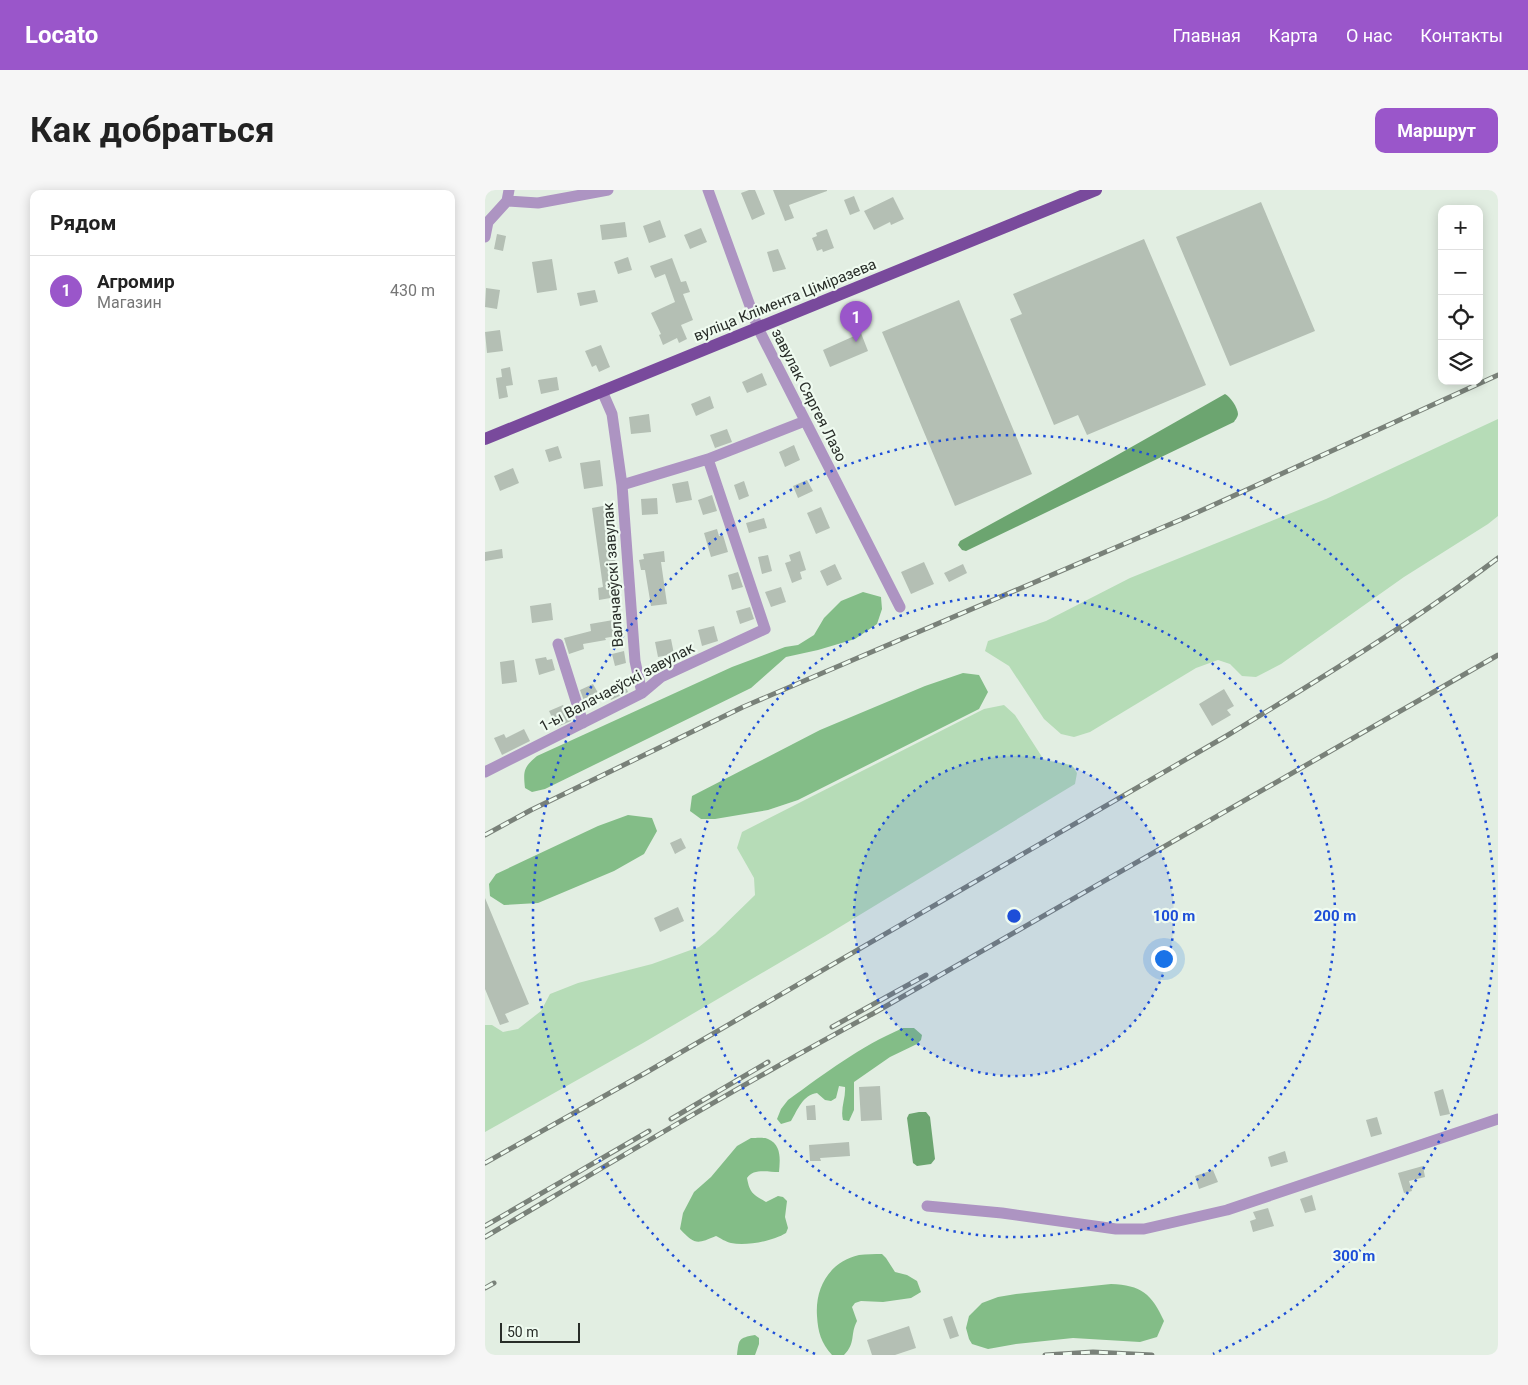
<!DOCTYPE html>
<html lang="ru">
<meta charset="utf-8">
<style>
body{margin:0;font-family:Roboto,sans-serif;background:#f6f6f6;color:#222}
.controls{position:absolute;right:15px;top:15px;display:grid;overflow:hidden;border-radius:10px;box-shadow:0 2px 12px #0003}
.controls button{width:45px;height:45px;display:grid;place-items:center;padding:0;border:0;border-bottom:1px solid #e0e0e0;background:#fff;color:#222;font:25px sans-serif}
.scale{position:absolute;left:15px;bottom:12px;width:80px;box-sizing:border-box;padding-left:5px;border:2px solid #282d28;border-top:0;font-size:14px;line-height:18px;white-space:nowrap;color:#282d28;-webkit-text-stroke:4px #effbf0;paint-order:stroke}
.you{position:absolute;left:678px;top:768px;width:18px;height:18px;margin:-12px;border:4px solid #fff;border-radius:50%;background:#1a73e8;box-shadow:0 0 0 8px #1a73e833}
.badge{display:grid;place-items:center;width:32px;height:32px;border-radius:50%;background:#9a56ca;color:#fff;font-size:16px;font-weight:700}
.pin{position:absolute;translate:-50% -41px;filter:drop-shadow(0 1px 2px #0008)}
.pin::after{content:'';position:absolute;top:26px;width:18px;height:15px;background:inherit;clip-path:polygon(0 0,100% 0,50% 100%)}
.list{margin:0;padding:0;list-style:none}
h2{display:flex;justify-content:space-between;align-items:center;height:65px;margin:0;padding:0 20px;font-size:21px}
h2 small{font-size:16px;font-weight:400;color:#767676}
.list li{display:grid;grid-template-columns:32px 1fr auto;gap:15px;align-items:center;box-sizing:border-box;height:70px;padding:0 20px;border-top:1px solid #e0e0e0}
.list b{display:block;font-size:19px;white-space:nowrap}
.list p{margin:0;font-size:16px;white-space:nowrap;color:#767676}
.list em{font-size:16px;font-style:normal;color:#767676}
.icon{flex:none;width:28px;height:28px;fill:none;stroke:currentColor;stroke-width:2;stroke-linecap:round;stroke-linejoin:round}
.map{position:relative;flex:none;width:1013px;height:1165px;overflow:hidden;border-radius:10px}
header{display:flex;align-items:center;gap:30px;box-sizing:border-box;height:70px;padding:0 25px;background:#9a56ca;color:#fff}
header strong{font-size:24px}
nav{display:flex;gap:28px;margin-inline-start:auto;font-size:18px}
.intro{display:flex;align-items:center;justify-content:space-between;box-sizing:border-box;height:120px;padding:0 30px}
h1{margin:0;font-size:35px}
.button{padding:12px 22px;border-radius:10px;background:#9a56ca;color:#fff;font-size:18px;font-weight:700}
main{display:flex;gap:30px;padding:0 30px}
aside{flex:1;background:#fff;border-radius:10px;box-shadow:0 2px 12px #0003}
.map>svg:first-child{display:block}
</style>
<header>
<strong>Locato</strong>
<nav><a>Главная</a><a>Карта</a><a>О нас</a><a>Контакты</a></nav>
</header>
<div class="intro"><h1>Как добраться</h1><a class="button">Маршрут</a></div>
<main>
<aside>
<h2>Рядом<small></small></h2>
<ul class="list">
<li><span class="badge">1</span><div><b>Агромир</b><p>Магазин</p></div><em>430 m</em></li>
</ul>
</aside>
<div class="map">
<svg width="1013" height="1165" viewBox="0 0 1013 1165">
<rect width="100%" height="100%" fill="#e2eee2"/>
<path fill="#b6dcb7" d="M1013 229V326L1003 334 919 387 796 474 771 487 757 486 745 474 733 470 711 478 605 542 589 547 576 544 559 529 524 476 500 461 503 451 561 431 645 388 841 309Z
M519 515 530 525 559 570 587 575 592 583 590 594 340 746 158 853 0 942V835H7L18 842 33 839 56 821 65 804 93 793 167 774 214 757 230 744 270 705 269 688 252 658 257 642 499 519Z"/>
<path fill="#83bd87" d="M378 402 396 407 397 419 392 434 370 449 333 460 301 467 266 498 60 599 47 602 40 598C38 580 39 577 52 566L247 477 300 457 313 455 329 445 339 428 356 411Z
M478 483 494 485 503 502 494 519 313 610 283 620 230 629H216L205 621 207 606 335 540 440 496Z
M143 625 167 628 172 641 159 664 129 681 53 713 19 715 5 706 4 694 11 684 113 636Z
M418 838H429L437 845 436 850 432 854 405 867 369 892V920L364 931 358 930C355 919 361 908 360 897L354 896 351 908 346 911 340 910 332 903C318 905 313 919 306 931L296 934 292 929 296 919 303 910C342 882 374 857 418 838Z
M266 948C271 948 279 947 283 949 297 955 295 970 294 982 283 982 268 978 262 988 265 1004 268 1004 281 1012L293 1006 298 1007 302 1011 300 1027 303 1038 301 1043C288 1051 262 1056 246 1053 241 1052 235 1048 231 1046 212 1054 210 1055 195 1039L198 1023 209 1002 226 987 252 956Z
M397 1064 401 1068 410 1082 422 1085 432 1091 436 1102 426 1108 398 1112 376 1111 370 1113 367 1117 372 1131C365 1144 371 1153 359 1165H347C336 1153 333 1142 332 1126 330 1098 344 1072 374 1065 381 1064 390 1064 397 1064Z
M626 1094C656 1095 667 1104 679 1131L672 1147 655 1152 588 1148 531 1154 503 1159 487 1154 484 1149 481 1138 484 1126 497 1113 513 1107 531 1104Z
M270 1145 274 1148V1154L270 1165H252C254 1149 253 1148 270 1145Z"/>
<path fill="#6ca570" d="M740 204C745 206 753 218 753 224 753 227 750 230 749 232L481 361 477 360 473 355 475 351 627 268Z
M434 922H441L445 927 450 969 446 974 432 976 428 973 422 928 424 924Z"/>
<path fill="#b4bfb4" d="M264 0H270L280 24 267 30 256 3Z
M288 0H342V1L304 15 309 28 300 31Z
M369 6 375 21 365 25 359 10Z
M408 7 419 29 406 35 405 32 389 40 379 21Z
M776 12 830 141 745 176 691 47Z
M175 30 181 47 164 53 158 36Z
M140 32 142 47 117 50 115 35Z
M216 38 222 52 205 59 199 45Z
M342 39 349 58 338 62 337 59 332 61 327 48 332 46 331 43Z
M12 44 21 46 18 61 9 59Z
M659 49 721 195 602 245 593 225 569 235 525 129 537 124 528 104Z
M293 59 301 79 288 82 282 62Z
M143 67 147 80 133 84 129 72Z
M187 68 196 92 201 91 205 102 198 104 208 130 196 135 202 149 194 153 192 148 178 155 174 145 176 144 166 123 190 112 180 84 170 88 165 76Z
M67 69 72 100 52 103 47 72Z
M1 98 15 100 12 119 0 117Z
M110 100 113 112 95 116 92 103Z
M474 110 547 284 470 316 397 142Z
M15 140 18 161 2 163 0 142Z
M376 143 383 161 345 177 338 160Z
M116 155 125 177 114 182 111 175 107 177 100 161Z
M25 177 28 195 21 196 23 207 14 209 11 188 17 187 16 179Z
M277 183 282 195 262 203 257 192Z
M72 187 74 200 56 204 53 190Z
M225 206 229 218 211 226 206 214Z
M164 224 166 242 146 244 144 227Z
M242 239 247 252 230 258 225 245Z
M309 255 315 270 300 277 294 262Z
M73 256 77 268 64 272 60 260Z
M115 270 118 296 99 299 95 273Z
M28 278 34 293 15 301 9 286Z
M322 290 328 301 313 308 308 296Z
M203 291 207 310 191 313 187 294Z
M259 291 264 306 254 310 249 295Z
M227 305 232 321 218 325 213 310Z
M172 308 173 324 157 325 156 309Z
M123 315 132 383H127L131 407 114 410 113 398 118 397 107 318Z
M336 317 345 338 331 344 322 323Z
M279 328 282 338 264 343 261 333Z
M232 339 234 346 238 345 243 362 226 367 219 343Z
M17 359 18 368 0 371V362Z
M179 361 180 372H176L182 414 166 416 160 380H156L154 370 159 369 158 364Z
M315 361 321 380 315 382 317 389 307 393 300 373 306 371 304 365Z
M283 365 287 381 277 384 273 367Z
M439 372 449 394 426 404 416 382Z
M350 374 357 389 342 396 335 381Z
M478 374 482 383 464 392 459 383Z
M253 382 258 397 247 400 243 385Z
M296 397 301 412 286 417 280 402Z
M66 413 68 430 47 433 45 416Z
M265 417 269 429 255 434 251 421Z
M134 429 137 445 120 448 121 450 98 454 99 459 84 464 79 448 106 441 105 434Z
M229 436 233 451 217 456 213 440Z
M186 449 189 464 173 467 170 452Z
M139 461 141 473 130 476 127 464Z
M61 467 62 470 67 469 70 480 54 485 50 469Z
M29 470 32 492 17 494 15 472Z
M108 494 116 508 101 516 95 500Z
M140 495 143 502 126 510 122 503Z
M739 499 749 516 742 520 746 525 727 536 714 514Z
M78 515 86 531 72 537 64 521Z
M39 539 45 551 17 565 9 548 19 544 21 548Z
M196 648 201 658 190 664 185 653Z
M0 708 44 814 20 824 24 832 15 835 0 799Z
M193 717 199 731 175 742 169 728Z
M395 896 397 930 376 931 374 897Z
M958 899 965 924 955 926 949 902Z
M330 915 331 930H322L321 916Z
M892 927 897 944 886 947 881 930Z
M364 952 365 966 335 968 336 971H325L324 955Z
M800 961 803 972 786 977 783 967Z
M938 976 940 987 924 991 927 1001 919 1003 913 983Z
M728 980 733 992 714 999 710 986Z
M827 1005 831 1020 820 1023 815 1009Z
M783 1018 789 1036 768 1042 765 1031 771 1029 768 1022Z
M467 1126 474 1146 465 1149 458 1129Z
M424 1136 431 1158 410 1165H387L382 1150Z"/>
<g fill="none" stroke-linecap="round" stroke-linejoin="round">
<path stroke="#ad94c2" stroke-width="11" d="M223 0 273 138 415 417
M22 11 53 13 123 0
M0 47 3 32 22 11 24 0
M117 201 127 224 137 295 150 471 157 503
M137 295 223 269 320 231
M73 454 98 533
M0 582 157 503 176 487 280 439 223 269
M442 1016 517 1023 631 1039H659L742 1020 1013 929"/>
<path stroke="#794a9c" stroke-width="12" d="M0 249 611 0"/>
<defs>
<path id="rail" d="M0 645 46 620 258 517 702 327 1013 185
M347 837 441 785
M186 929 283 872
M0 973 162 882 743 545C835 489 927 433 1013 368
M0 1036 164 941
M0 1047C129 971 257 894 389 823L1013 465
M0 1098 9 1093
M560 1165 608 1162 667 1165"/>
</defs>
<use href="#rail" stroke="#798179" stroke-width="5"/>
<use href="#rail" stroke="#effbf0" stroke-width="3" stroke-dasharray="9" stroke-linecap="butt"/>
</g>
<circle cx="529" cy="726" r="160" fill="#1d4ed8" fill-opacity=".12"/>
<g fill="none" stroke="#1d4ed8" stroke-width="2.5" stroke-dasharray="2.5 5">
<circle cx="529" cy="726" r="160"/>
<circle cx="529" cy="726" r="321"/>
<path d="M330 1164A481 481 0 1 1 728 1164"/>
</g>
<g text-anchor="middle" stroke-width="4.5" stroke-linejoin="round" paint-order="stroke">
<g font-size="15" fill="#282d28" stroke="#effbf0">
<text transform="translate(300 110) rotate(-22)" y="5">вуліца Клімента Ціміразева</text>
<text transform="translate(324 205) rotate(63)" y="5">завулак Сяргея Лазо</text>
<text transform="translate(128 385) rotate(-94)" y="5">Валачаеўскі завулак</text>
<text transform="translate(132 497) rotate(-28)" y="5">1-ы Валачаеўскі завулак</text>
</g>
</g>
<circle cx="529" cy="726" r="8" fill="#1d4ed8" stroke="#effbf0" stroke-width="2.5"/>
<g font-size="15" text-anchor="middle" font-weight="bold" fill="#1d4ed8" stroke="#effbf0" stroke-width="4.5" stroke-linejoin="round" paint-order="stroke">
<text x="689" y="731">100 m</text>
<text x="850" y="731">200 m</text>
<text x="869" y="1071">300 m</text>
</g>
</svg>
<div class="controls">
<button>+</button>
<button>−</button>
<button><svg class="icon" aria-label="locate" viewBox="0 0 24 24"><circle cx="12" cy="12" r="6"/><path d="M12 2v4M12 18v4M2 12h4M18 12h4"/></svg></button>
<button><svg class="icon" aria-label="layers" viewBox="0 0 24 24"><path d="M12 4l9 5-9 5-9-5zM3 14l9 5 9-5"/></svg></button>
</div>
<div class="scale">50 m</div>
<div class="you"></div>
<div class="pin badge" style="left:371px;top:152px">1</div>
</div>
</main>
